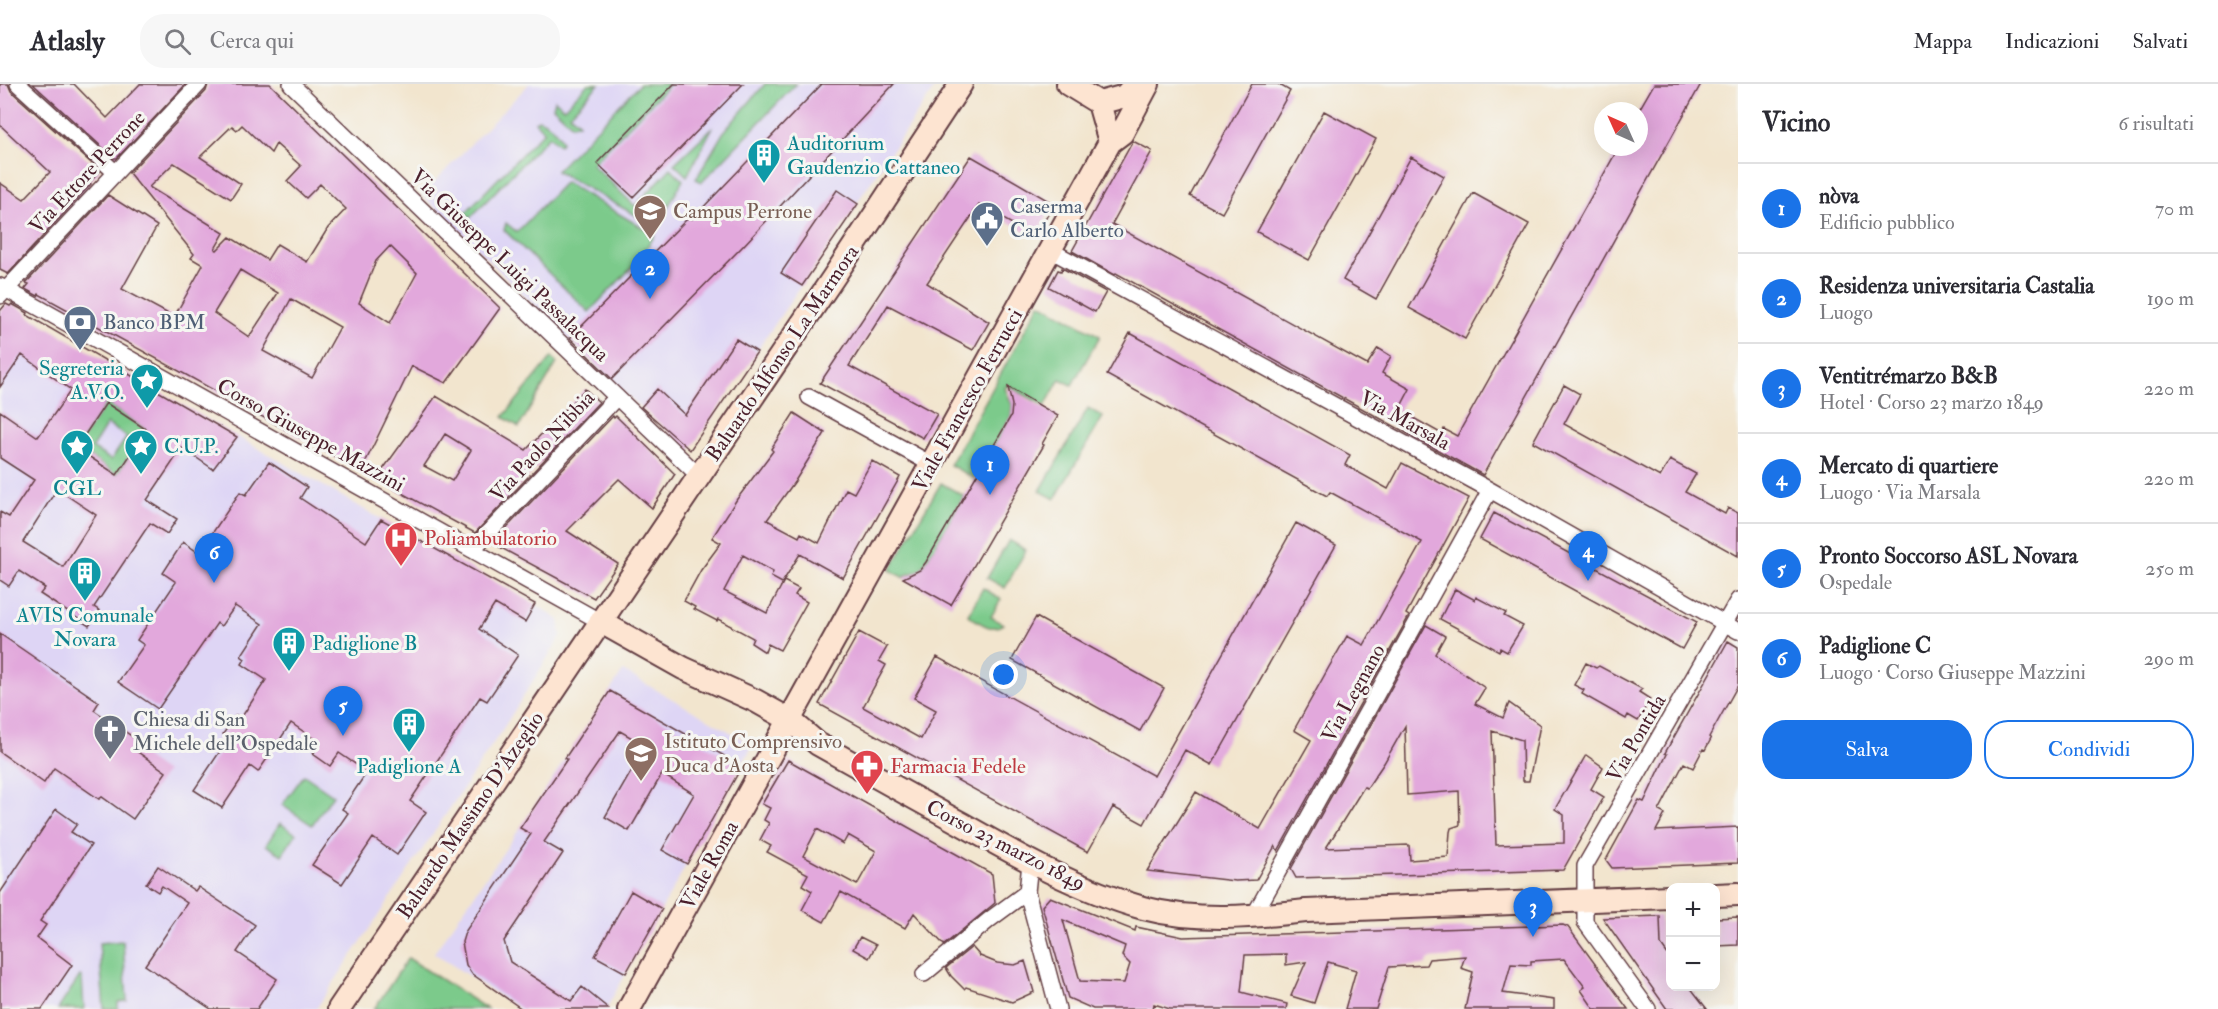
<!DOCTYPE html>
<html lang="it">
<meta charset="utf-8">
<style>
body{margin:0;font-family:"IM FELL Double Pica",serif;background:#f7f7f7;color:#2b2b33}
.controls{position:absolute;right:18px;bottom:18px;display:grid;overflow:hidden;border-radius:12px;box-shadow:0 6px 24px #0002}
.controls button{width:54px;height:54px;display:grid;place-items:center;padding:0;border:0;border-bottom:2px solid #e1e1e2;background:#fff;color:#2b2b33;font:30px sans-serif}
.compass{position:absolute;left:1594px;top:18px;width:54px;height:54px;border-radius:50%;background:#fff;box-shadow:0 6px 24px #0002;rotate:315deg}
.you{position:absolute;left:1004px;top:591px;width:21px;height:21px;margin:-15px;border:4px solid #fff;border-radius:50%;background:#1a73e8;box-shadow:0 0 0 9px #1a73e833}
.badge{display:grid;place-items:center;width:39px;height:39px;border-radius:50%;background:#1a73e8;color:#fff;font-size:20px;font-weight:700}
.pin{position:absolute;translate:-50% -50px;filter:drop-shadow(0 2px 3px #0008)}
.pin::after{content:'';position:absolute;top:32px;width:21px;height:18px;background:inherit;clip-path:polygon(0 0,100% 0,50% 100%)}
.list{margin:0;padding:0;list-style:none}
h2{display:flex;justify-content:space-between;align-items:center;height:78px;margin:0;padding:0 24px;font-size:26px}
h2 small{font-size:20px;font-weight:400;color:#7c7c81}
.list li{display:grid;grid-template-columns:39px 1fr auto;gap:18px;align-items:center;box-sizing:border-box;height:90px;padding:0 24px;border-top:2px solid #e1e1e2}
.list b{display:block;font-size:22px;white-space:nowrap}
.list p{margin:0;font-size:20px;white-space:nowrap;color:#7c7c81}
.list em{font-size:20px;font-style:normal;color:#7c7c81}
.actions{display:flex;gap:12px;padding:18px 24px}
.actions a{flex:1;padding:14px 0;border:2px solid #1a73e8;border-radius:24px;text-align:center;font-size:21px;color:#1a73e8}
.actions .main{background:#1a73e8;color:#fff}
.icon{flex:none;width:33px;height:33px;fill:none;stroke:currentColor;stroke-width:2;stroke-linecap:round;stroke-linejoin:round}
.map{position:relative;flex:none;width:1738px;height:925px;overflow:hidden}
header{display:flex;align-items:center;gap:36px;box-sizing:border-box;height:84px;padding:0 30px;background:#fff;border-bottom:2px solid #e1e1e2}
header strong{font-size:28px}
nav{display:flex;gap:33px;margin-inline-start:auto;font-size:21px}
.search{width:420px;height:54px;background:#f7f7f7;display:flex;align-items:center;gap:15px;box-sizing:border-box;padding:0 21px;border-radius:24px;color:#7c7c81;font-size:22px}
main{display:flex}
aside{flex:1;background:#fff}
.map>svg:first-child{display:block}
</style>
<header>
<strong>Atlasly</strong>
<div class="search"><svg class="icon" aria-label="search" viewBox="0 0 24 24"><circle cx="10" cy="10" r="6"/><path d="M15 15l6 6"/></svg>Cerca qui</div>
<nav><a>Mappa</a><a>Indicazioni</a><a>Salvati</a></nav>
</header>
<main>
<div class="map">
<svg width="1738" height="925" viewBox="0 0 1738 925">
<rect width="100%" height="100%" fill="#f6f6f2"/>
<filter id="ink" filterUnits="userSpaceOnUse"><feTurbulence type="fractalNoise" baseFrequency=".0167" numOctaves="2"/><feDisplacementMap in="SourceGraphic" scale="12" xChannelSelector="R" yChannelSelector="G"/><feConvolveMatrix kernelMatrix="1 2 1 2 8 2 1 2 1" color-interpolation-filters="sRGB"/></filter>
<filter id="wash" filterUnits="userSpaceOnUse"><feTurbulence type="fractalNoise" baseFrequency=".008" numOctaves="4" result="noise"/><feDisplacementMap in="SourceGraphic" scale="24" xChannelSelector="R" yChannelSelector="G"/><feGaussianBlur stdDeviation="1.35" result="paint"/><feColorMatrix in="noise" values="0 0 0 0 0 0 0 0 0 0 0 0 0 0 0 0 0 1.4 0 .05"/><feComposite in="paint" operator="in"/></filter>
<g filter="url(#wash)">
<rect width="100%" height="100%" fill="#f2e5ce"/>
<path fill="#ded5f5" d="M529 0H937L690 366 611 297 422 111Z
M0 227 66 254 381 435 535 520 559 536 561 552 504 643 316 925H0Z
M623 587 753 661 606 925H519L434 869 520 744Z"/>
<path fill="#7bca8b" stroke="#62745b" stroke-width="1.5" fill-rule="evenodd" d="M588 0H599L570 30 579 39 572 41 553 23 555 16 564 24Z
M640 0H670L592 80 635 122 671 84 683 96 657 143 556 87Z
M765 0H796L702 98 696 95 723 49Z
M538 35C548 38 558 47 562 58L559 61 549 52 470 134 465 129 544 47 535 38Z
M713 43 687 92 674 80Z
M565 98 655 151 640 175 589 228 504 146 506 139 517 148Z
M1040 219 1100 252 1072 301 1060 295 1045 322 1007 301 1005 304 1012 321 1011 332 975 395 950 381Z
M552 273 557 279 519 343 503 333Z
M106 319 147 346 117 391 76 364ZM107 340 127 353 111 376 92 364Z
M1088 324 1103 333 1055 415 1040 407Z
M941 399 964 412 926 478 920 486 906 491 904 494 890 486Z
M1009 456 1026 466 1005 504 987 494Z
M983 504 1001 515 991 533 1003 540C991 549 979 538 968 531Z
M304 691 333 711 312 741 282 721Z
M280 739 296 750 282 771 266 761Z
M123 857 127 917 118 918V925H104L99 859Z
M408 874 487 925H374Z
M80 892 82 894 84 925H58Z"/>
<g id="blocks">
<path fill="#e2a8dc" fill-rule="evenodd" d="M0 0H8L11 7 100 87 89 99 91 100 8 190 0 186V99L24 115 50 88 0 41Z
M33 0H74L107 34 140 0H186L117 74H114Z
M208 0H270L500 224 446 299 412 282 361 387 39 210 38 212 25 205 29 200 26 199 108 111 157 142 122 205 174 233 203 181 191 174 194 170 129 89 206 7ZM242 41 271 69 276 60 301 82 287 97 306 114 320 100 346 125 328 144 307 178 277 160 267 176 230 153 217 166 215 165 224 149 149 103 174 79 231 115 241 100 200 73 232 42 237 46ZM390 162 417 189 390 239 359 219 376 177ZM240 186 278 209 249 253 214 229ZM291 215 340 243 312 294 263 267Z
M674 0H743L633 113 597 79Z
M822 0H894L744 161 612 295 570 254 689 133 692 135Z
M1252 0H1278L1290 7 1222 129 1190 112Z
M1654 0H1701L1483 391 1116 189 1115 191 1072 167 1133 57 1152 67 1112 140 1367 281 1378 264 1391 272 1382 289 1410 305 1399 326 1442 350 1444 345 1457 352 1619 63H1639V26Z
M1324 27 1376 55 1309 176 1257 148Z
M971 72 1054 120 1035 153 979 121 927 199 989 238 973 266 888 221 849 282 937 330 923 354 820 299Z
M1411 73 1444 92 1376 215 1343 196Z
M837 106 858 120 802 202 781 189Z
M1473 109 1529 140 1465 255 1409 224Z
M1062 184 1106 208 1095 228 1049 203 1058 186 1061 187Z
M6 220 10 222 12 220 28 229 27 231 237 353 213 385 182 364 147 416 177 435 167 450 150 439 94 523 100 527 89 542 40 510 45 504 19 487 9 502 0 496V428L9 433 34 396 0 374V327L38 353 71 306 22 271 0 303V227ZM106 319 147 346 117 391 76 364ZM57 405 96 431 63 483 23 458Z
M1130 249 1350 371 1345 381 1388 405 1402 379 1469 414 1406 530 1409 532 1278 767 1275 762 1256 796 1235 797 1147 787 1196 708 1260 745 1311 656 1294 646 1329 583 1347 552 1364 561 1422 458 1330 408 1327 412 1107 291Z
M736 255 757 268 690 366 641 323 657 305 685 331Z
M1564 301 1580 310 1564 340 1660 393 1670 376 1696 390 1685 408 1725 430 1728 424 1738 429V472L1533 358Z
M1008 303 1058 332 1042 360 1044 361 951 521 903 494 920 486 926 478 1011 332 1012 321Z
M585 305 599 318 475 449 376 395 436 312 526 366ZM445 350 471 366 452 397 424 382Z
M794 329 825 349 795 397 767 436 799 453 801 449 819 459 846 405 854 409 872 377 900 393 843 494 800 470 782 499 771 493 773 488 743 471 724 507 767 529 784 497 799 505 795 511 807 518 780 566 768 560 765 568 751 559 753 554 718 535 717 537 694 525 695 523 684 517 701 486 721 459 712 454 737 415 773 367 771 365Z
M613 332 614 334 616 332 675 390 652 424 619 395 567 447 618 480 594 514 492 459Z
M269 378 307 403 300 414 366 458 381 435 535 520 525 538 495 520 479 545 518 571 487 617 480 613 410 717 426 728 397 771 373 754 342 800 312 781 348 729 342 725 367 688 339 669 330 682 313 670 320 659 291 639 258 688 250 682 222 724 194 706 229 654 223 650 236 631 241 634 266 596 242 580 245 575 241 572 262 540 235 522 221 542 217 539 158 625 118 598 144 561 137 556 176 498 163 489 183 458 199 469 240 408 246 411Z
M1494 429 1697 538 1682 565 1480 455Z
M1296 439 1336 461 1212 681 1185 666 1144 740 1113 723 1088 768 819 620 859 548 887 563 879 577 886 581 863 623 921 655 936 626 914 614 937 573 1154 692Z
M1455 505 1475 516 1476 513 1506 529 1504 532 1523 542 1507 568 1500 564 1499 567 1440 535Z
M1036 533 1164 604 1140 647 1012 576Z
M1426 541 1445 552 1435 570 1485 604 1475 620 1503 634 1509 619 1540 641 1529 697H1523L1522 656 1492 647 1496 761 1564 759V731L1555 725 1586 671 1603 683 1591 705 1604 713 1563 786 1296 794 1291 785ZM1405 642 1407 711 1459 707 1460 741 1451 744 1450 748 1448 773 1410 776 1409 761 1326 764 1364 703 1367 704 1384 679Z
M0 550 99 618 94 626 140 658 135 666 166 688 133 735 102 713 99 715 54 684 44 699 0 668Z
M1728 557 1738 563V601L1709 653 1711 655 1705 666 1703 665 1693 684 1684 679 1659 727 1665 730 1656 747 1738 743V779L1612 784 1606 776 1639 716 1644 718 1667 670 1665 669Z
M1586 579 1596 584 1599 582 1642 605 1639 608 1650 615 1638 637 1628 631 1626 635 1582 610 1584 606 1574 601Z
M610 607 742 682 687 780 662 766 694 710 662 690 629 747 605 733 646 662 620 647 544 758 563 769 504 857 510 878 571 917 582 903 609 925H522L472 890 466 881 462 858 465 848 531 750 520 744 567 675 565 674Z
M788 676 992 790 995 819 944 861 914 829 905 844 841 808 824 838 802 826 812 807 802 801 808 790 767 768 771 762 760 756 769 739 764 736 770 724 762 720ZM817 745 843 760 848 751 876 767 857 801 803 772Z
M56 725 77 740 71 748 91 761 40 837 46 841 37 854 72 881 42 925H0V809Z
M158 782 195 807 198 803 255 841 237 868 277 895 257 925H211L145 881 187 819 162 802 158 808 146 800Z
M631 807 662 825 626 889 595 872Z
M1050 813 1135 847 1136 843 1183 853 1563 841 1568 843 1628 925H1594L1581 906 1585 903 1564 875 1531 877V881L1511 880 1503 909 1554 916V925H1465L1473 888 1461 884 1465 872 1429 875 1426 881 1389 883 1376 925H1345L1356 886 1328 878 1314 919 1291 912 1306 878 1286 881V870L1245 871 1241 908 1287 920 1286 925H1170L1154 920 1153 925H1093L1068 914 1042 822ZM1063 836 1125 862 1122 872 1130 880 1124 899 1080 897Z
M1660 832 1661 861 1671 875V903H1690L1707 925H1667L1603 834Z
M1738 833V861L1716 862V834Z
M860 853 876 861 869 874 853 865Z
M972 863 980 872 997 879 1015 881 1025 877 1034 908 1012 918 966 903 964 905 951 892 946 884Z"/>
</g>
</g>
<g filter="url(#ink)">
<use href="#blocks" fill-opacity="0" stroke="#633d43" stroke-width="1.5"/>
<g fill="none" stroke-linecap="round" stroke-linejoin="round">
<defs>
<path id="street" d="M18 0 115 88
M291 0 699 392
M1050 166 1490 406 1738 547
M0 202 601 538
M0 212 199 0
M809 313 931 380
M472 466 617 313
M1030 779 1027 808 1058 925
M1253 833 1490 406
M924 890 989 836 1027 808
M1648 925 1585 838V782L1738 516"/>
<path id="secondary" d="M1068 0 1099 19 1110 58
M1099 19 1125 12 1135 0
M601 538 683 584 756 617 790 636 818 660C866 687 914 714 962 740 1020 773 1079 806 1143 824 1196 838 1253 833 1306 827L1670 813
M1716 811 1738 810
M339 925 833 194 961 0
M629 925 1110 58 1122 49 1148 0"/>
</defs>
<use href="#street" stroke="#633d43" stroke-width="18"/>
<use href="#secondary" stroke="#633d43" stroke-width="26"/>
<use href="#street" stroke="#fff" stroke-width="15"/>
<use href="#secondary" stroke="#fde4d1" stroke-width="22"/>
</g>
</g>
<defs>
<symbol id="building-pin" viewBox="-11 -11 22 30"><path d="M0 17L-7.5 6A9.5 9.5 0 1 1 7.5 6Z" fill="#0f9aa8" stroke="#f6f6f2"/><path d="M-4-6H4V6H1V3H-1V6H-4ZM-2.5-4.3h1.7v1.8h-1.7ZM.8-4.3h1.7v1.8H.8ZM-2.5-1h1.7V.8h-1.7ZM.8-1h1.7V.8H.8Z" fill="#fff"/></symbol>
<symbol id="university-pin" viewBox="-11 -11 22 30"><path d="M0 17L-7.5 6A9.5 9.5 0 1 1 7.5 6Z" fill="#8d6e63" stroke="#f6f6f2"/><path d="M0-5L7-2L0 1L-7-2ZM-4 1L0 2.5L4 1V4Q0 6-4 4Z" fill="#fff"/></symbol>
<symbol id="civic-pin" viewBox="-11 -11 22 30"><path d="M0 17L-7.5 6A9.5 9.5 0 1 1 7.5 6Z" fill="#5c6f8a" stroke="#f6f6f2"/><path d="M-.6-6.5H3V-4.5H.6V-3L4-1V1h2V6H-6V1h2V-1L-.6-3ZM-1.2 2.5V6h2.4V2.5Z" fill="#fff"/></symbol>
<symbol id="bank-pin" viewBox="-11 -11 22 30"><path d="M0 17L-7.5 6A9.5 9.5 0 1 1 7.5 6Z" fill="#5c6f8a" stroke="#f6f6f2"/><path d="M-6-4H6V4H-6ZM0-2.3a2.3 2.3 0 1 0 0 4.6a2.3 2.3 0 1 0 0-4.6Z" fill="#fff"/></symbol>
<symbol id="sight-pin" viewBox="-11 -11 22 30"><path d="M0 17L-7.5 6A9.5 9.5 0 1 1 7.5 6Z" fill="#0f9aa8" stroke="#f6f6f2"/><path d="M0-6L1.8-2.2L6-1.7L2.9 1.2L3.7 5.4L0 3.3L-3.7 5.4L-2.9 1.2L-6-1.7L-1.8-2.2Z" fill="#fff"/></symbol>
<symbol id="hospital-pin" viewBox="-11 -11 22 30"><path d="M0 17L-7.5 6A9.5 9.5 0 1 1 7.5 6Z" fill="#e0444e" stroke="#f6f6f2"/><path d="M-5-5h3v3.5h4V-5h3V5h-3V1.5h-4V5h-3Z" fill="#fff"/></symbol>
<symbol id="church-pin" viewBox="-11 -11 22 30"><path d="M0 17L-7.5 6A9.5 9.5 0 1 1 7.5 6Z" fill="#6b7280" stroke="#f6f6f2"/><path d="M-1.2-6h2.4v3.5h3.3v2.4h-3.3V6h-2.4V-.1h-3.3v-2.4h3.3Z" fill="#fff"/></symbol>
<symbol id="school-pin" viewBox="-11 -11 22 30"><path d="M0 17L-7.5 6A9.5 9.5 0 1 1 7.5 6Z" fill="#8d6e63" stroke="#f6f6f2"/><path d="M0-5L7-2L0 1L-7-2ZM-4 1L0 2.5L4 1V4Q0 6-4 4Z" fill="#fff"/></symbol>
<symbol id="pharmacy-pin" viewBox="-11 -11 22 30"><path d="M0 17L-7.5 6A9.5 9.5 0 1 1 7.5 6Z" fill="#e0444e" stroke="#f6f6f2"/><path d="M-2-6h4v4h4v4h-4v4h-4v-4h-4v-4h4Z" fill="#fff"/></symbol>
</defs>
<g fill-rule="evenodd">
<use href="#building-pin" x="745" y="52" width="38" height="52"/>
<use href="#university-pin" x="631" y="108" width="38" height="52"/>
<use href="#civic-pin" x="968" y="115" width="38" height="52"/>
<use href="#bank-pin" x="61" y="219" width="38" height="52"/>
<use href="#sight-pin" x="128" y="277" width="38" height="52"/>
<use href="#sight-pin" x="58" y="343" width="38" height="52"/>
<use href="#sight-pin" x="122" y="343" width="38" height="52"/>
<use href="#hospital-pin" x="382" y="435" width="38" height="52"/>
<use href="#building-pin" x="66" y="470" width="38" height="52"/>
<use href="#building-pin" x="270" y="540" width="38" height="52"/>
<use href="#building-pin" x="390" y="621" width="38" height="52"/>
<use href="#church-pin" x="91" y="628" width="38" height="52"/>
<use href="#school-pin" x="622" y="650" width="38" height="52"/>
<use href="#pharmacy-pin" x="848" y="663" width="38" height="52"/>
</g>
<g text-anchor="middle" stroke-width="6" stroke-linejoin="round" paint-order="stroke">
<g font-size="21" fill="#0d838f" stroke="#f6f6f2" text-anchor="start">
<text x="787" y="66">Auditorium<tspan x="787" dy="24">Gaudenzio Cattaneo</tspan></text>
<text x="124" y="291" text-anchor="end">Segreteria<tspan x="124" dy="24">A.V.O.</tspan></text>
<text x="164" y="369">C.U.P.</text>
<text x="77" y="411" text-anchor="middle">CGL</text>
<text x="85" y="538" text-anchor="middle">AVIS Comunale<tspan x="85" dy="24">Novara</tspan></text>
<text x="312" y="566">Padiglione B</text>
<text x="409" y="689" text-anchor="middle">Padiglione A</text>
</g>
<g font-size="21" fill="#4a1f2b" stroke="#f6f6f2">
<text transform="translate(87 88) rotate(-47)" y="7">Via Ettore Perrone</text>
<text transform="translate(510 181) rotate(44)" y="7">Via Giuseppe Luigi Passalacqua</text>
<text transform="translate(782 269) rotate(-56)" y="7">Baluardo Alfonso La Marmora</text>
<text transform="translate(967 316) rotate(-61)" y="7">Viale Francesco Ferrucci</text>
<text transform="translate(1405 336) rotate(29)" y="7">Via Marsala</text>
<text transform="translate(311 351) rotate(29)" y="7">Corso Giuseppe Mazzini</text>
<text transform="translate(542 362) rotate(-47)" y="7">Via Paolo Nibbia</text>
<text transform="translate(1353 609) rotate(-61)" y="7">Via Legnano</text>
<text transform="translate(1636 654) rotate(-60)" y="7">Via Pontida</text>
<text transform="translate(470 731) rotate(-56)" y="7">Baluardo Massimo D'Azeglio</text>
<text transform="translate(1006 761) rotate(27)" y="7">Corso 23 marzo 1849</text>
<text transform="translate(709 781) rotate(-61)" y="7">Viale Roma</text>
</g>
<g font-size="21" fill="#4e5e75" stroke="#f6f6f2" text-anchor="start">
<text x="1010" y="129">Caserma<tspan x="1010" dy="24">Carlo Alberto</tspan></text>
<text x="103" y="245">Banco BPM</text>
</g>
<g font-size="21" fill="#785e54" stroke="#f6f6f2" text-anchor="start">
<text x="673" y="134">Campus Perrone</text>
<text x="664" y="664">Istituto Comprensivo<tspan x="664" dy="24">Duca d'Aosta</tspan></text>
</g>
<g font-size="21" fill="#be3a42" stroke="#f6f6f2" text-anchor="start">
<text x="424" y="461">Poliambulatorio</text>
<text x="890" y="689">Farmacia Fedele</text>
</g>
<g font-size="21" fill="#5b616d" stroke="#f6f6f2" text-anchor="start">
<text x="133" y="642">Chiesa di San<tspan x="133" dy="24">Michele dell'Ospedale</tspan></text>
</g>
</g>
</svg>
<div class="controls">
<button>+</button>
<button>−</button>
</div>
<svg class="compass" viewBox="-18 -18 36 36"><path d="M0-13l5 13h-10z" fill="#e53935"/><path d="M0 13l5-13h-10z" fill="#7c7c81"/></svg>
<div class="you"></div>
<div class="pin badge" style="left:990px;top:411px">1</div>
<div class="pin badge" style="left:650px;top:215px">2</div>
<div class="pin badge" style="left:1533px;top:853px">3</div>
<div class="pin badge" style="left:1588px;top:497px">4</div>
<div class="pin badge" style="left:343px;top:652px">5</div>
<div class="pin badge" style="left:214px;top:499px">6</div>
</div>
<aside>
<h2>Vicino<small>6 risultati</small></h2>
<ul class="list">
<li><span class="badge">1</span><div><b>nòva</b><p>Edificio pubblico</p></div><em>70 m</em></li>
<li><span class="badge">2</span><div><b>Residenza universitaria Castalia</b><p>Luogo</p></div><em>190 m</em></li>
<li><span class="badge">3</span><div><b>Ventitrémarzo B&amp;B</b><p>Hotel · Corso 23 marzo 1849</p></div><em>220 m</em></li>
<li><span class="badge">4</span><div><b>Mercato di quartiere</b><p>Luogo · Via Marsala</p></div><em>220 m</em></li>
<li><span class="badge">5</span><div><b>Pronto Soccorso ASL Novara</b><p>Ospedale</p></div><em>250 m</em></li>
<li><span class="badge">6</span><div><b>Padiglione C</b><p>Luogo · Corso Giuseppe Mazzini</p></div><em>290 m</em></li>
</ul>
<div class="actions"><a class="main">Salva</a><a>Condividi</a></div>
</aside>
</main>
